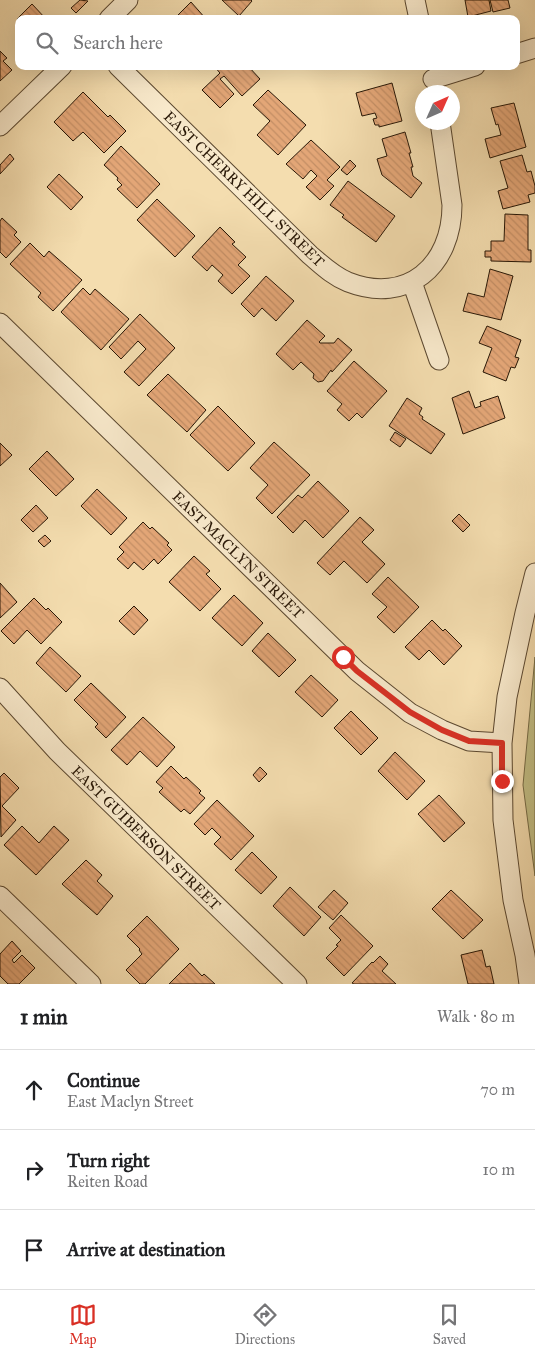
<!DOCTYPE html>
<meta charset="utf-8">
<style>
body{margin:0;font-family:"IM FELL Great Primer",serif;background:#f2f2f2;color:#202124}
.compass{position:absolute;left:415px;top:85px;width:45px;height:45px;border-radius:50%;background:#fff;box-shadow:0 5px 20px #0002;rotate:45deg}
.stop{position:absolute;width:15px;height:15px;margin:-11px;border:4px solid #d93025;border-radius:50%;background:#fff}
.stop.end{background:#d93025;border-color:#fff;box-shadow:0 1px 5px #0008}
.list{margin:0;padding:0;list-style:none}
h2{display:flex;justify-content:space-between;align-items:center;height:65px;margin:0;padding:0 20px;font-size:21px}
h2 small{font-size:16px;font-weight:400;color:#757577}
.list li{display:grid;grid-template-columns:32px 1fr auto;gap:15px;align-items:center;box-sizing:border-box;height:80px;padding:0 20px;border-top:1px solid #e0e0e0}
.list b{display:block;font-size:19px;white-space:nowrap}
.list p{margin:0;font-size:16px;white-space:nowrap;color:#757577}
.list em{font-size:16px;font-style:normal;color:#757577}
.icon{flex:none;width:28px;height:28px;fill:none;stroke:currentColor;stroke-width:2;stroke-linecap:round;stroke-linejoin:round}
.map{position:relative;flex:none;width:535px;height:984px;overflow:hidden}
.search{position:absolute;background:#fff;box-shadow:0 5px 20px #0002;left:15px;right:15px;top:15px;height:55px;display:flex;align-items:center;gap:12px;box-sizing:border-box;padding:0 18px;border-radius:10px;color:#757577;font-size:19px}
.sheet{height:305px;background:#fff}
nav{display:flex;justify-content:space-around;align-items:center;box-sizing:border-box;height:70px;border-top:1px solid #e0e0e0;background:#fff;font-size:14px;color:#757577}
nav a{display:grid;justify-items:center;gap:2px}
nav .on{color:#d93025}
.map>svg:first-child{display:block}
</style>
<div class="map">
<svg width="535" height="984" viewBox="0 0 535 984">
<defs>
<pattern id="building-back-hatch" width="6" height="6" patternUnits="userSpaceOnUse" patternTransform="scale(1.25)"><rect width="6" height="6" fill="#e3a677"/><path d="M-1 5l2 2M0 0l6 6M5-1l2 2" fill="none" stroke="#c38e65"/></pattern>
</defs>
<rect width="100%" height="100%" fill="#f4ddaf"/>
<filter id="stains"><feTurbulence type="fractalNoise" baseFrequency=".004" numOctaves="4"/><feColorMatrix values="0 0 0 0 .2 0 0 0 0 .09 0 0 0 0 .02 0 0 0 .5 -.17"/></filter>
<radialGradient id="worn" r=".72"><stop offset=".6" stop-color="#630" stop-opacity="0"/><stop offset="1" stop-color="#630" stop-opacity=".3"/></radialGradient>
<path fill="#c2bf86" stroke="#756b46" d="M535 657V876L523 785Z"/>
<path fill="url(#building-back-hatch)" stroke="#281706" d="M80 0 88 1 76 13 71 8Z
M222 0H251L252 1 239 16Z
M465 0H489L491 11 468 17Z
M490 0H508L510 8 493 12Z
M191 2 206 19H174Z
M32 4 46 19H19V21L17 19Z
M0 51 7 58 3 61 12 70 0 81Z
M214 66H248L260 79 242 96 224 76 220 79 234 94 220 108 202 90 220 73Z
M392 83 402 121 379 127V125H375L373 119 377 118 375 113 362 116 356 93Z
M268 90 306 125 278 155 257 135 270 121 253 105Z
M83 92 108 117 110 115 126 131 104 153 83 132 73 141 54 122Z
M514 103 526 147 490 158 485 139 501 135 498 124 496 125 491 108Z
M405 132 411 153H409L413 167H411L413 176 422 183 411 198 382 175 377 159 387 156 382 139Z
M311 140 340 167 327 180 334 186 320 200 306 187 317 176 311 170 303 179 286 164Z
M121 146 160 184 137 208 117 189 122 185 117 180 118 178 104 165Z
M10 154 14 159 0 174V165Z
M522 155 527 172 531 171 535 186V193L528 195 530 202 503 209 498 191 508 188 500 161Z
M350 160 356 166 347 175 341 170Z
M59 174 83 197 71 210 47 187Z
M348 181 395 216 376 242 342 217 344 215 330 205Z
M157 199 195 236 175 257 137 220Z
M505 214 528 215V250H531V262L491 261V257H485V251H491V241H504Z
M2 218 17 232 14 235 21 242 6 258 0 252V221Z
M220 227 235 242 232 244 246 257 238 265 250 276 232 294 218 281 223 275 212 265 207 271 192 257Z
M30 243 44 257 49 251 82 280 53 311 38 297 41 293 10 264Z
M490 269 513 276 501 320 463 311 468 293 484 297Z
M266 276 294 301 276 321 262 308 254 317 241 304Z
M83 288 90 295 95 289 129 319 101 350 61 312Z
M140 314 175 348 139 386 124 372 146 349 138 341 121 359 109 347Z
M307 320 325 336 319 342 320 343H334L338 338 352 350 332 372 331 370 323 381 318 382 313 378 314 374 301 362 293 370 276 354Z
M487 326 521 340 515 357 519 358 515 368 511 367 506 381 483 372 492 348 479 343Z
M354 361 387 391 362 418 357 413 349 421 337 410 342 404 327 391Z
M168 374 206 410 187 432 147 395Z
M469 391 475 408 481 406 480 402 498 396 505 418 463 434 452 398Z
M407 398 422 408 419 414 423 417 422 419 445 434 431 454 389 426Z
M218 406 255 443 228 471 190 435Z
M395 432 406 439 400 447 390 440Z
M274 442 310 475 272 514 256 498 268 485 250 468Z
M0 443 12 455 0 466Z
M47 451 74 479 56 496 29 469Z
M318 481 349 511 323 538 305 520 293 533 277 517 298 495 302 498Z
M97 489 127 518 111 535 81 506Z
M36 505 48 518 33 532 21 520Z
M459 514 470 525 463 532 452 521Z
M360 517 374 530 362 542 385 564 367 583 344 561 330 575 317 563Z
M143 522 150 529 152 527 169 543 167 545 172 550 158 564 154 559 143 570 134 562 128 569 117 559 124 552 119 547Z
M45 535 51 541 44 547 38 541Z
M194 556 210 571 206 574 221 589 200 611 169 582Z
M388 577 419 607 394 633 377 617 387 607 372 594Z
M0 583 17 602 0 618Z
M234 595 263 623 242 646 212 618Z
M34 598 46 610 48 608 62 622 41 644 27 630 14 644 1 631Z
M134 606 148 620 134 635 119 621Z
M432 620 443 631 445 629 462 646 444 665 429 650 419 660 405 647Z
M268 633 296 660 279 677 252 651Z
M50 647 81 676 66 692 36 663Z
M311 675 338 700 322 717 295 692Z
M91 683 126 717 106 738 95 727 98 724 74 700Z
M351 711 378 738 361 755 334 728Z
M143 717 175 747 157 767 140 751 127 765 111 750Z
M395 752 425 781 407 800 378 771Z
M171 766 184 779 186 777 201 791 199 793 205 798 190 814 184 809 181 812 159 792 163 788 156 782Z
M260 767 267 774 259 782 253 775Z
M4 773 19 788 2 806 16 820 1 837 0 777Z
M439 795 465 823 444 842 418 814Z
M217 800 254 836 231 860 214 844 221 837 212 828 205 835 194 824Z
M22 826 39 843 54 826 69 840 36 875 4 845Z
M252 852 277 877 261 894 235 870Z
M86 860 102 875 97 881 113 896 97 915 62 884Z
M290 887 321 917 304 936 273 906Z
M334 890 348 903 333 920 318 907Z
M451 890 483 920 463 939 432 909Z
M341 915 373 946 344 976 326 958 338 946 336 945 341 940 329 928Z
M147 916 179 949 145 984H140L126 970 142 954 139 950 140 949 127 936Z
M12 941 21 951 12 960 14 963 22 955 35 968 19 984H8L0 976V954Z
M482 950 486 967 490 966 494 984H468L461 955Z
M380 956 388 964 382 971 396 984H354L352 983 372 962 373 963Z
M190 963 202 976 204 974 215 984H169Z"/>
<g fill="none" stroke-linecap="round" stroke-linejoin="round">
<defs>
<path id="minor" d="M415 0 419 19
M109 19 128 0
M516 54 535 48
M118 66 310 255C322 265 333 276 348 282 407 305 452 266 452 205L440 122
M433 79 475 66
M0 126 62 66
M412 282 439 360
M0 323 357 671 410 713 442 730 469 741 502 743
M0 688 57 751 297 984
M0 896 91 984
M529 984 525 955 513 900 503 820 502 743 507 697 525 613 535 573"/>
</defs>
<use href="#minor" stroke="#5b4830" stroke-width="21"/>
<use href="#minor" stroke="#f8e9cb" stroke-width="19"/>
</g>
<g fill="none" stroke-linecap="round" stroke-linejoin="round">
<path stroke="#d93025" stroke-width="6" d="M343 657 357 671 410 712 442 730 469 741 502 743V781"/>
</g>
<g text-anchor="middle" stroke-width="4" stroke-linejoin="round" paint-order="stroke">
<g font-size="15" fill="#281706" stroke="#f8e9cb">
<text transform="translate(244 189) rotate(44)" y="5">EAST CHERRY HILL STREET</text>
<text transform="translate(238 555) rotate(44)" y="5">EAST MACLYN STREET</text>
<text transform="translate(146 838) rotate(44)" y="5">EAST GUIBERSON STREET</text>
</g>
</g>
<rect width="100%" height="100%" filter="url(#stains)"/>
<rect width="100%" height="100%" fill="url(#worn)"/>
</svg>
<svg class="compass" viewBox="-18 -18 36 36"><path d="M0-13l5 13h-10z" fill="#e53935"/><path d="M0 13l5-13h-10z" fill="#757577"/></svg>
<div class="stop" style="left:343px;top:657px"></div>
<div class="stop end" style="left:502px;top:781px"></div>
<div class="search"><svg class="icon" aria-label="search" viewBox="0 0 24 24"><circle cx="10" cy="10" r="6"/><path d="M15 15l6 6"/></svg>Search here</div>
</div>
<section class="sheet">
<h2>1 min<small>Walk · 80 m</small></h2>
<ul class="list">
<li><svg class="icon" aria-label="ahead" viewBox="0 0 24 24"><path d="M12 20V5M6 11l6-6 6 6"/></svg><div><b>Continue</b><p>East Maclyn Street</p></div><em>70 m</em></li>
<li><svg class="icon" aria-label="right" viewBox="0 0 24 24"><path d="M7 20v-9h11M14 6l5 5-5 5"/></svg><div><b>Turn right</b><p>Reiten Road</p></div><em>10 m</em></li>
<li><svg class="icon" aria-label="arrive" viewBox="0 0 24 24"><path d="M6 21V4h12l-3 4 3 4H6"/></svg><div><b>Arrive at destination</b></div></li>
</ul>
</section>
<nav>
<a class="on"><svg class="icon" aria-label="map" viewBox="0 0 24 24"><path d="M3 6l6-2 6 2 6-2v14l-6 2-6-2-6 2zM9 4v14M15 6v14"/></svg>Map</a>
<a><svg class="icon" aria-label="directions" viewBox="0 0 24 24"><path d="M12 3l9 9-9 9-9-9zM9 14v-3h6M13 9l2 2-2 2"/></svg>Directions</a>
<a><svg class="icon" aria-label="saved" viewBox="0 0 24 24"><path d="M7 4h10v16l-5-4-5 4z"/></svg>Saved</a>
</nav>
